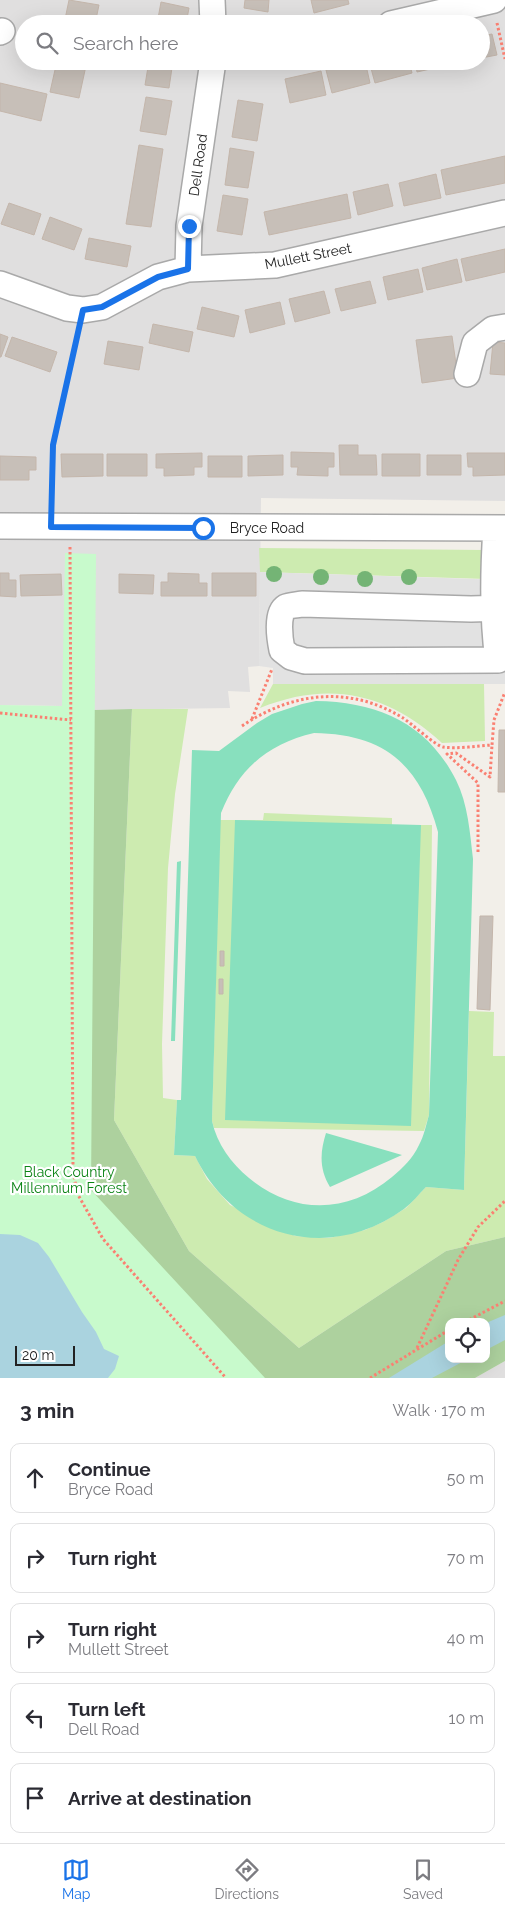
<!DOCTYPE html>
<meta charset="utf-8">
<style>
body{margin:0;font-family:Raleway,sans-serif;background:#f7f7f7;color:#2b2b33}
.controls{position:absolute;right:15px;bottom:15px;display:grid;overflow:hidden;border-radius:10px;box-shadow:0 5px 20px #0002}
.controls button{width:45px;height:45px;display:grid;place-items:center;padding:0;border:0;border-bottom:1px solid #e1e1e2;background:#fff;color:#2b2b33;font:25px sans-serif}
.scale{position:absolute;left:15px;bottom:12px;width:60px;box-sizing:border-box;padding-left:5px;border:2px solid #222;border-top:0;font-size:14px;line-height:18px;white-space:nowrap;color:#222;-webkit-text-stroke:4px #fff;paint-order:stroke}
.stop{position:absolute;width:15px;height:15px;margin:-11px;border:4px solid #1a73e8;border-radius:50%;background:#fff}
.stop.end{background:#1a73e8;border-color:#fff;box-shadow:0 1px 5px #0008}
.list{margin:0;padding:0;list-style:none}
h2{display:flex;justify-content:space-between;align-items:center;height:65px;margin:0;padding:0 20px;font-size:21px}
h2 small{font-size:16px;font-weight:400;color:#7c7c81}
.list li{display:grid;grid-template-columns:32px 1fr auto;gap:15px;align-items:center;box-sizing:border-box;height:70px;margin:0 10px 10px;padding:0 10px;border:1px solid #e1e1e2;border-radius:10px}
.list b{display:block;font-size:19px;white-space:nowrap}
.list p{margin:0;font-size:16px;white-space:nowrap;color:#7c7c81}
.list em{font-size:16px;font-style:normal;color:#7c7c81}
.icon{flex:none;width:28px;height:28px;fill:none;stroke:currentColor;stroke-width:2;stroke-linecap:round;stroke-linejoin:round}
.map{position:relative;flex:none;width:505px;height:1378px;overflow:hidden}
.search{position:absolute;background:#fff;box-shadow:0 5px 20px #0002;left:15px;right:15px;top:15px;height:55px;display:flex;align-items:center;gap:12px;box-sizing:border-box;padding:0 18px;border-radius:28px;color:#7c7c81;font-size:19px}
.sheet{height:465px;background:#fff}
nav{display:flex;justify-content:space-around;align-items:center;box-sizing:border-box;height:70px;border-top:1px solid #e1e1e2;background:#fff;font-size:14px;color:#7c7c81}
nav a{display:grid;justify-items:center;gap:2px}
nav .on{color:#1a73e8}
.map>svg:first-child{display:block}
</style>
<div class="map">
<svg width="505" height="1378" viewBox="0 0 505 1378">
<rect width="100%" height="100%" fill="#f2efe9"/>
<path fill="#e0dfdf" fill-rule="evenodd" d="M0 0H505V501L261 498 259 666 248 667 250 692 228 691 230 708 94 710 62 706 0 705ZM24 24H481V61H24Z
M505 1361V1378H475Z"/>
<path fill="#cdebb0" d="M259 548 485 550 487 579 260 572Z
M273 684H484L485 741 442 743C388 693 329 680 260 708Z
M132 709H188L175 794 168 868 162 1044 163 1098 177 1100 174 1155 195 1156 207 1179 230 1205 295 1236 329 1238 365 1230 383 1222 406 1208 426 1187 464 1190 469 1011 494 1012 493 1056H505V1237L446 1251 299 1348 189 1251 114 1120Z
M264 813 392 818V825H432L429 1115 424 1131 214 1128 212 1121 220 820H263Z"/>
<path fill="#add19e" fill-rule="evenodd" d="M62 706 94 710 132 709 114 1120 189 1251 299 1348 446 1251 505 1237V1361L475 1378H108L0 844ZM449 1322H486V1359H449Z"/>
<path fill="#c8facc" d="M65 553 96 554 91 1190 265 1378H0V705L62 706Z"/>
<path fill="#88e0be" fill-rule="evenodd" d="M316 701C378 702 427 723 456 780 468 804 470 833 473 859L464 1190 426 1187C419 1194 412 1203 404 1209 330 1263 235 1239 195 1156L174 1155 177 1100H181L192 750 219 751 257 723 272 714 302 704ZM314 733C385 734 420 765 438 832L429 1115C426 1125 424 1136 419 1145 413 1158 403 1168 392 1177 348 1214 294 1215 249 1178 231 1163 217 1144 212 1121L221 813C239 768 268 744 314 733Z
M235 820 421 825 411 1126 225 1120Z
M181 861 175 1041H171L177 862Z
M326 1133 402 1155 330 1187C319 1169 320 1152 326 1133Z"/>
<path fill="#e2e2e2" d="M260 572 505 580V684H273V668L259 666Z"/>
<path fill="#aad3df" d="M0 1234 20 1235 38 1243 49 1257 82 1312 96 1332 104 1349 119 1356 115 1369 108 1378H0Z
M505 1315V1340L486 1350V1323Z
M449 1341V1359H468L432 1378H389Z"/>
<path fill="#c7bfb8" stroke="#c4b6ab" d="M69 0 99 5 95 24H64Z
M245 0H269L268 12 244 8Z
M311 0H348L349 4 314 13Z
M161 2 189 8 186 24H157Z
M492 34 497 55 481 58V36Z
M57 61H87L79 98 50 92Z
M149 61H173L169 88 145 85Z
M360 61H365L370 83 332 93 326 70Z
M369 61H409L412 73 375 83Z
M415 61H466L417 72Z
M321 71 326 95 290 103 285 79Z
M0 83 47 94 41 121 0 111Z
M146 97 172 101 166 135 140 131Z
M238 100 263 104 257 141 232 137Z
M139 145 163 149 151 227 126 224Z
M230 148 254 152 248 188 225 185Z
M505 156V183L446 195 441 170Z
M436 174 441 198 404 206 399 183Z
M388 184 393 206 358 215 353 192Z
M347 194 351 218 269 235 264 212Z
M223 195 248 199 242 235 217 231Z
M9 203 41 214 34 235 1 224Z
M50 217 82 229 74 250 42 239Z
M89 238 131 246 127 267 85 259Z
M505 249V272L466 281 461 259Z
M457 259 462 282 427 290 422 268Z
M418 269 423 292 388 300 383 277Z
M370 281 376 303 341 311 335 289Z
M324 291 330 313 295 322 289 299Z
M280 302 285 324 250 333 245 310Z
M202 307 239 316 234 337 197 329Z
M153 324 193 332 189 352 149 343Z
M0 334 8 337 1 357H0Z
M452 336 458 378 422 383 416 340Z
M12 337 57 352 50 372 5 356Z
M108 341 143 347 139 370 104 364Z
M493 342 505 343V375L490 374Z
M339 445H358V455H376L377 475H340Z
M291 452 334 453V467H328V476L297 475 298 467H291Z
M202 453V467H194V475L164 476V468H156V454Z
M467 453H505V475L473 476V467H468Z
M61 454H103V476L62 477Z
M107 454H147V476H107Z
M382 454H420V476H382Z
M283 455V475L248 476V456Z
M427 455H461V475H427Z
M0 456 36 457V470H29V480H0Z
M208 456H242V477H208Z
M0 573H9V580H16V597L0 596Z
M168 573 199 574V583H207V596H161V582H168Z
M212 573H256V596H212Z
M61 574 62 595 21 596 20 575Z
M119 574 154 575 153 594 119 593Z
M499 730H505V792H498Z
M480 916H493L490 1010 477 1009Z
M220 951H224V966H220Z
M219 979H223V994H219Z"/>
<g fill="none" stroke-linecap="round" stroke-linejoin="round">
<defs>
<path id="minor" d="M212 0 213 24
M391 24 494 0
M0 32 2 31
M188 269 189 226 213 61
M0 284 67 308 83 310 102 307 158 277 188 269 275 265 505 213
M467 374 475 343 493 329 505 327
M0 526 505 528
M496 528C493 573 492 616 498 660L305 661 291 657 282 650C280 640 276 613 286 607 290 605 297 605 302 604L471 609 505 608"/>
</defs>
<use href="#minor" stroke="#a9a9a9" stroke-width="28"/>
<path stroke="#fa8072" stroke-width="3" stroke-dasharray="2.5 2.5" stroke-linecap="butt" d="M497 23 505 59
M52 504 53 445 78 330
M70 547 73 1170 77 1193 103 1239 226 1378
M0 713 71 720
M252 719 272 669
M242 726C292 692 350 685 403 718 411 723 436 746 443 747 458 749 477 746 492 745L494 720 505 692
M478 852V783L447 754 456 753 490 777 492 745
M465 1322 505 1301
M417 1348 458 1260 478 1227 505 1201
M370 1378 449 1330"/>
<use href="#minor" stroke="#fff" stroke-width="25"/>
</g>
<g fill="#74b475">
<circle cx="274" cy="574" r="8"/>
<circle cx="321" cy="577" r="8"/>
<circle cx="409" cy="577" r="8"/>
<circle cx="365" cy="579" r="8"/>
</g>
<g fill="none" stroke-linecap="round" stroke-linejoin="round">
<path stroke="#1a73e8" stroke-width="6" d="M189 226 188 269 158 277 102 307 83 310 53 445 51 527 203 528"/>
</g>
<g text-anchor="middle" stroke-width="4.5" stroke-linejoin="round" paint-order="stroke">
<g font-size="14" fill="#222" stroke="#fff">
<text transform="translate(198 165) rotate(-82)" y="5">Dell Road</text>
<text transform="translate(308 256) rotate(-11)" y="5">Mullett Street</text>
<text x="267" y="533">Bryce Road</text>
</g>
<g font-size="14" fill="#0c8416" stroke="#fff">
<text x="69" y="1177">Black Country<tspan x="69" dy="16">Millennium Forest</tspan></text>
</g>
</g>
</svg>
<div class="controls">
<button><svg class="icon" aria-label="locate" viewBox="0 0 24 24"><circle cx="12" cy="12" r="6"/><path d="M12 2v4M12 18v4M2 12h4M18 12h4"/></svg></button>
</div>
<div class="scale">20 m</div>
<div class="stop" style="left:203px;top:528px"></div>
<div class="stop end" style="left:189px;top:226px"></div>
<div class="search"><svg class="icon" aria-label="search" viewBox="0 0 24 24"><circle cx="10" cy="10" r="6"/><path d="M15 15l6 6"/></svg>Search here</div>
</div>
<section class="sheet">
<h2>3 min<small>Walk · 170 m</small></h2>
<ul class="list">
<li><svg class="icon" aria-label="ahead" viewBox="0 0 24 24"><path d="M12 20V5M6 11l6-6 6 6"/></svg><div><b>Continue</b><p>Bryce Road</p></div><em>50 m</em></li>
<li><svg class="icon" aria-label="right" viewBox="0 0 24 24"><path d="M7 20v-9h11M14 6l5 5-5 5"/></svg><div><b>Turn right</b></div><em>70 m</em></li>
<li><svg class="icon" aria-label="right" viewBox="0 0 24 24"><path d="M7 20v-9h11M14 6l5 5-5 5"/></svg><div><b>Turn right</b><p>Mullett Street</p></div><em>40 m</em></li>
<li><svg class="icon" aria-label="left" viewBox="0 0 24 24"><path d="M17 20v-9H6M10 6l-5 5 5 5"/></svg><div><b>Turn left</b><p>Dell Road</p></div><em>10 m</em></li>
<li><svg class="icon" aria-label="arrive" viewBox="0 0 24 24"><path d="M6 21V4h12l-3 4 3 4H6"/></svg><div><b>Arrive at destination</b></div></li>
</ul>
</section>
<nav>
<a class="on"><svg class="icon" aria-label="map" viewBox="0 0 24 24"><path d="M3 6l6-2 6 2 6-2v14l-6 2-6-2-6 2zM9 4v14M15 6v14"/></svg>Map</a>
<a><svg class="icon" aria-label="directions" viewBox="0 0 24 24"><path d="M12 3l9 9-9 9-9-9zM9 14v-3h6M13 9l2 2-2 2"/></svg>Directions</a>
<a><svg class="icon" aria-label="saved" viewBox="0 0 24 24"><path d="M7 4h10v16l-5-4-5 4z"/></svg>Saved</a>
</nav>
